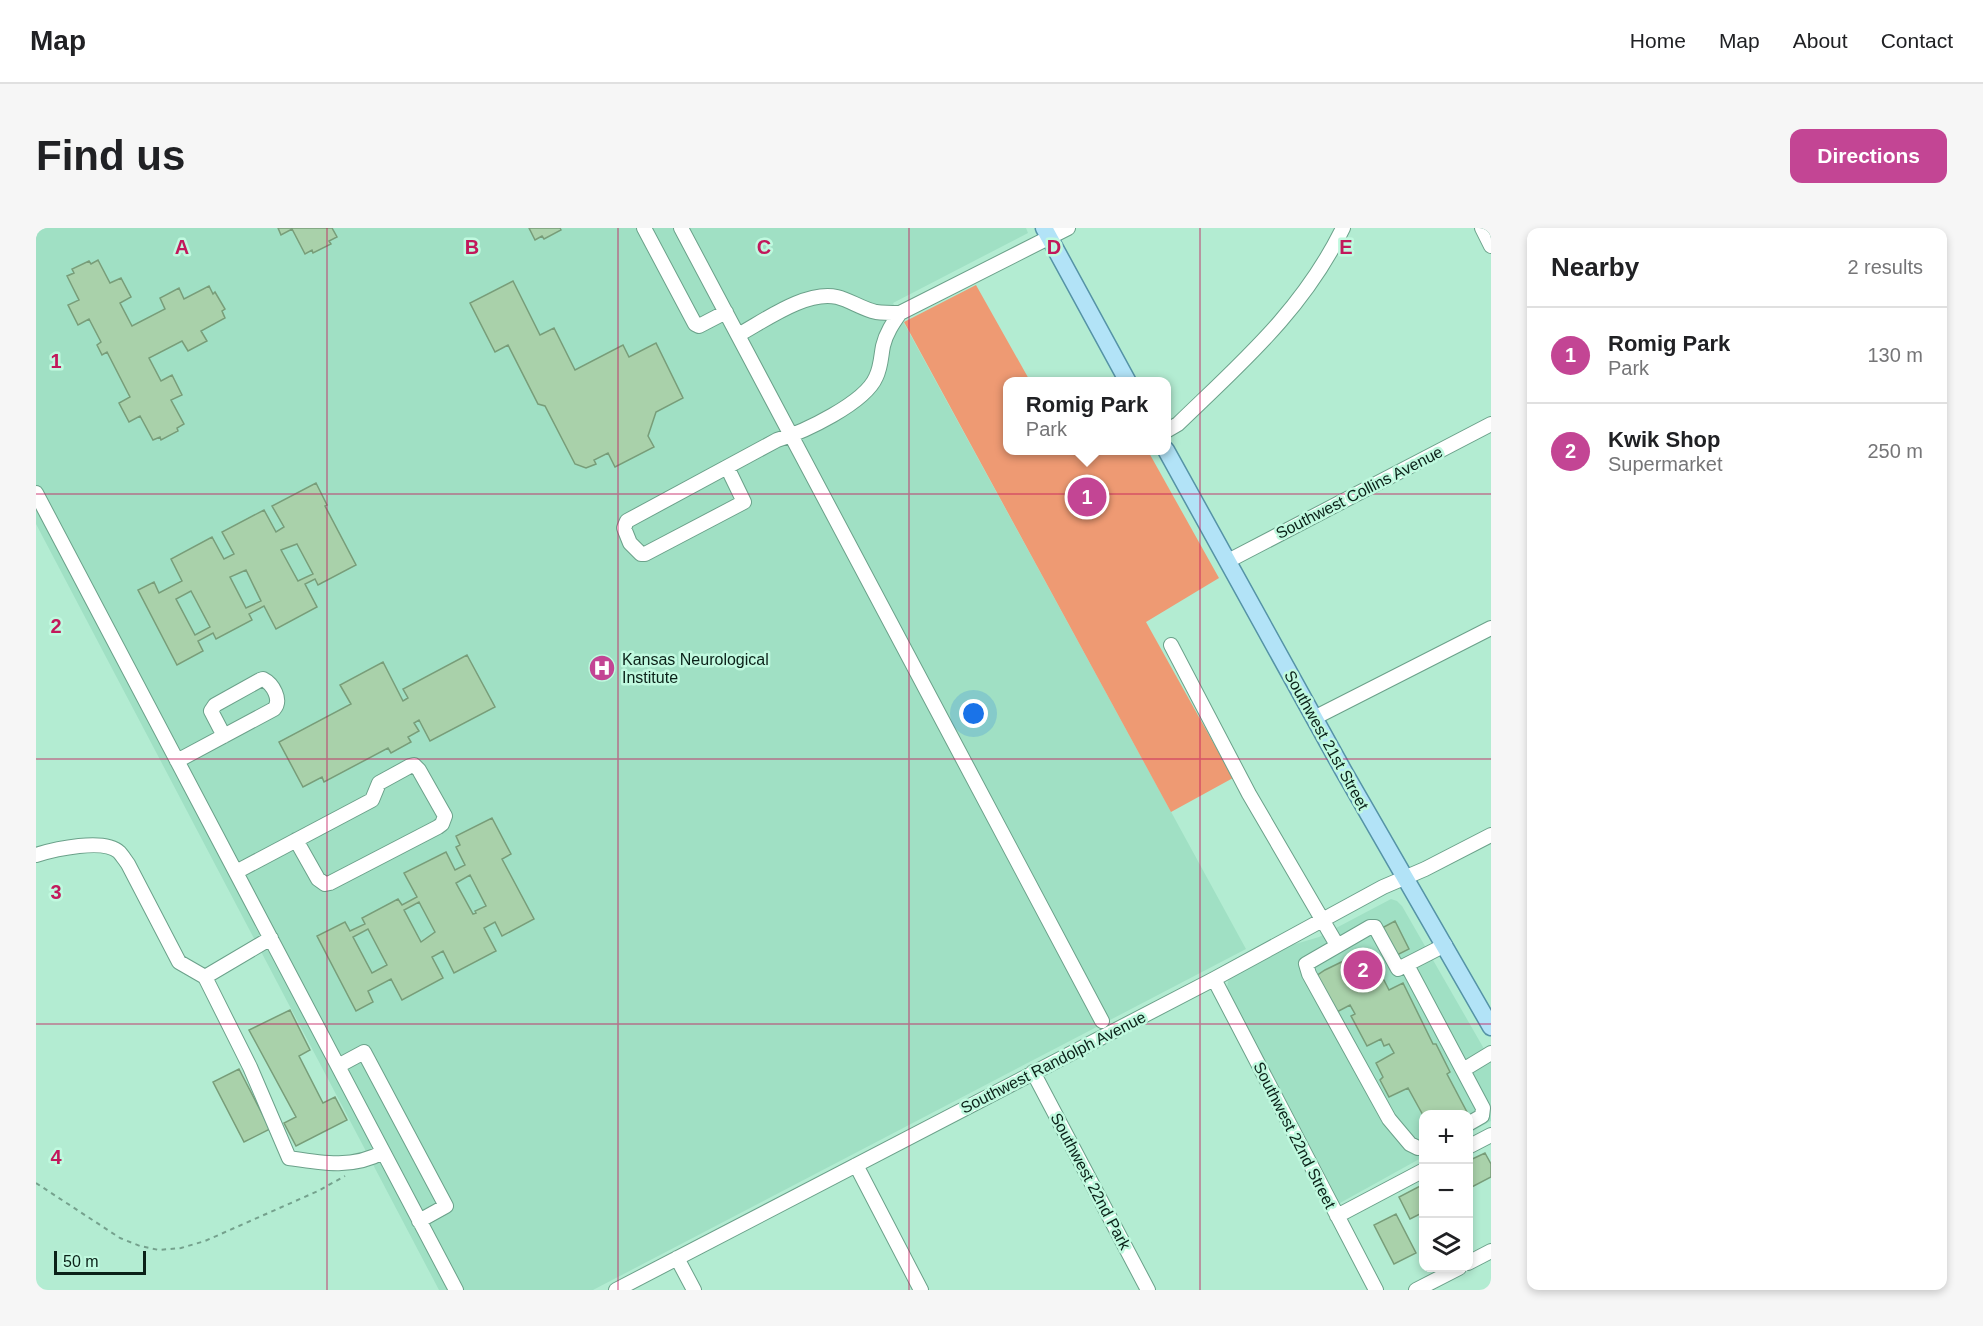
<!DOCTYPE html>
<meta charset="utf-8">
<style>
body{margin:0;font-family:Arial,sans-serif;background:#f6f6f6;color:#202124}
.controls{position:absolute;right:18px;bottom:18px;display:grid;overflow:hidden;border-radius:12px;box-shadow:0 3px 9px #0003}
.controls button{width:54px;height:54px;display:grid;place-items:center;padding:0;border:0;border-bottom:2px solid #e0e0e0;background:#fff;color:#202124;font:30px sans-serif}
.scale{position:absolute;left:18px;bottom:15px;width:92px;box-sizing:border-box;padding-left:6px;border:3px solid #0a2118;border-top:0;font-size:16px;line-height:21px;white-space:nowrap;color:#0a2118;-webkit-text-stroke:4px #c0f9df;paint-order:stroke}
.you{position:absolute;left:938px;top:486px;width:21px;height:21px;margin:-15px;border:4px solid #fff;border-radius:50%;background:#1a73e8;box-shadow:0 0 0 9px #1a73e833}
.badge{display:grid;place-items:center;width:39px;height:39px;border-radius:50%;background:#c34594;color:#fff;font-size:20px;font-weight:700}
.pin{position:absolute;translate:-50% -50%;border:3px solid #fff;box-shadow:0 2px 6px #0006}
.popup{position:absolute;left:967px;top:149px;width:168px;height:78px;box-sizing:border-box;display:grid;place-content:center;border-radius:12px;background:#fff;filter:drop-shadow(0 2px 4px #0005);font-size:20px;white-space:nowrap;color:#757577}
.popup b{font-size:22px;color:#202124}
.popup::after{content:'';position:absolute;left:50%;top:100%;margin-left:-12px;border:12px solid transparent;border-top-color:#fff}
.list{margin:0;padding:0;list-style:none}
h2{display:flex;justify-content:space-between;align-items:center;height:78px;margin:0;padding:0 24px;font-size:26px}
h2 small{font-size:20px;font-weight:400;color:#757577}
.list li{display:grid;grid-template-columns:39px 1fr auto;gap:18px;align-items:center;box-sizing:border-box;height:96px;padding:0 24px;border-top:2px solid #e0e0e0}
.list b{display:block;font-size:22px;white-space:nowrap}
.list p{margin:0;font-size:20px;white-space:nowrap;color:#757577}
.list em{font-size:20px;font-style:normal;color:#757577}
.icon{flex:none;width:33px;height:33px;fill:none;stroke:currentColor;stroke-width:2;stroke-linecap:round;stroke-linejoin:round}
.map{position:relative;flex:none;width:1455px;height:1062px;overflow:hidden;border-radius:12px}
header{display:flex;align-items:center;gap:36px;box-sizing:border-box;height:84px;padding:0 30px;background:#fff;border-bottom:2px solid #e0e0e0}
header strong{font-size:28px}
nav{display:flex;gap:33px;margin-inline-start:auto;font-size:21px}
.intro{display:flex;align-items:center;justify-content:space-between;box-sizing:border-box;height:144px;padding:0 36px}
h1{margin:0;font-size:42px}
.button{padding:15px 27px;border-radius:12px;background:#c34594;color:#fff;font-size:21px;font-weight:700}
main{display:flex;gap:36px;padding:0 36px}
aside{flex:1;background:#fff;border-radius:12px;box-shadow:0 3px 9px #0003}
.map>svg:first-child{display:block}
</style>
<header>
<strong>Map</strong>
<nav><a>Home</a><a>Map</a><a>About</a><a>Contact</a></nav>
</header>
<div class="intro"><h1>Find us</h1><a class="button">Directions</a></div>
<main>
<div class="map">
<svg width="1455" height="1062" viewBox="0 0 1455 1062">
<rect width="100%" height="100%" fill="#b3ecd2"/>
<path fill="#a0e0c4" d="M0 0H990L992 5 857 75 1210 721 557 1062H403L0 296Z
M1355 671 1361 673 1366 678 1455 833V893L1433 905 1432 886H1388L1387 929 1304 975 1191 760 1192 753 1195 748 1256 717 1283 709Z"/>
<path fill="#ee9a73" d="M940 57 994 153 972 154V222L1112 223 1183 350 1110 394 1197 550 1135 584 868 94Z"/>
<path fill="#a9d1aa" stroke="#789d79" stroke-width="1.5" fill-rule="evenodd" d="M242 0H296L301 9 293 13 295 16 277 25 276 22 269 26 256 1 245 7Z
M493 0H524L525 2 508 11 506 8 499 12Z
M62 32 74 55 85 50 95 69 84 75 96 98 129 81 124 70 143 60 148 71 173 58 177 66 179 64 189 81 186 83 189 90 165 103 171 113 152 123 146 113 113 130 125 153 136 147 146 167 135 172 148 196 141 200 142 203 125 212 124 209 117 212 104 188 93 194 83 175 94 169 71 124 66 127 61 117 65 114 53 91 42 97 32 77 43 72 31 48 38 45 36 41 53 33 55 36Z
M477 53 504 107 518 100 539 142 587 117 593 129 620 115 647 170 620 184 612 208 618 219 579 239 572 225 558 232 560 236 550 240 539 236 509 178 502 176 472 117 459 124 434 75Z
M280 255 291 277 289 278 320 337 282 357 279 351 269 356 281 379 240 401 228 378 213 386 216 392 180 411 177 405 162 413 167 423 141 437 102 362 118 354 123 365 146 353 135 331 176 309 188 331 198 326 186 304 228 282 240 304 248 299 236 278ZM261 316 277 346 262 353 245 322ZM210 342 225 373 210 380 194 349ZM155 363 174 399 159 407 140 371Z
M431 427 459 479 394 513 383 492 378 495 383 503 372 509 375 514 355 525 352 520 288 554 286 549 267 559 243 514 315 476 304 457 347 434 367 473 372 470 367 461Z
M456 590 475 626 466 631 498 691 466 708 459 694 448 700 460 723 418 745 407 723 396 729 407 750 366 772 355 751 332 763 337 774 320 783 281 708 309 694 314 703 329 696 326 690 362 671 366 677 381 669 368 645 410 624 419 642 429 637 420 619 424 617 420 608ZM434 647 450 678 439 683 440 685 437 686 420 655ZM383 674 399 704 385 714 368 682ZM332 701 351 737 336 745 317 709Z
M1359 693 1373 721 1361 727 1346 700Z
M1332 721 1353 762 1367 755 1397 816H1400L1414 844 1411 846 1432 886H1388V889L1372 860 1353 869 1344 852 1347 849 1340 835 1358 825 1353 816 1348 818 1345 811 1331 818 1315 788 1319 786 1314 777 1299 785 1280 748 1289 742Z
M254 782 274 822 263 828 287 875 299 869 311 892 260 918 248 895 260 889 213 802Z
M203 841 234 901 208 914 177 854Z
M1449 925 1455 936V949L1432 961V933Z
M1388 956V984L1374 991 1363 969Z
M1360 986 1380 1025 1358 1036 1338 997Z"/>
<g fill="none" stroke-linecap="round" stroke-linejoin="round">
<defs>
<path id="minor" d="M608 0 659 96 663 98 690 84
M645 0 1066 793
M1446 0 1455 18
M702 107C728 93 770 62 801 69 814 72 826 81 840 84 848 85 856 85 864 85L1032 0
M1130 203 1142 196C1206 134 1267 82 1307 0
M691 239 708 274 609 326H605L594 315 588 300 591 293 741 212C768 204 829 175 840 149 845 139 845 128 847 118 850 105 857 95 864 85
M0 265 420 1062
M1192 333 1455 196
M1135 417 1213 566 1301 717
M1278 490 1455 400
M141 533 238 481C246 472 237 456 227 451L224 452 179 477 175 483 188 508
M0 627C19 621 68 610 83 624 86 627 89 632 92 636L143 734 169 749
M200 644 336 572 343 555 374 538 378 537 383 542 409 588 406 596 402 599 294 655 289 656 282 651 260 612
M235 710 169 749 214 839 253 930C285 935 317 941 347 924
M1371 737 1447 880 1446 888 1432 896
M1178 751 1340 1062
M302 838 328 824 410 978 383 993
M1427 842 1455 825
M997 844 1112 1062
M1432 919 1455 907
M1388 920H1382L1374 916 1353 891 1273 746 1270 736 1334 699H1339L1362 741 1409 717
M820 937 885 1062
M1301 988 1388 942
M641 1030 658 1062
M1432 1035 1455 1023
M580 1062 1178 751 1347 659 1389 641 1455 607
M1380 1062 1423 1040"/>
<path id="major" d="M1008 0 1092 154
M1130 222 1307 542 1455 799"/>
</defs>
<use href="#minor" stroke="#6ba18a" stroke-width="16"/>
<use href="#major" stroke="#5593a6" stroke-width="19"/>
<path stroke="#75a18d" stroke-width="2" stroke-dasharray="4.5 4.5" stroke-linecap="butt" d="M0 955 84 1010 104 1018 123 1022 145 1020 169 1013 282 963 309 948"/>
<use href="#minor" stroke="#fff" stroke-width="14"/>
<use href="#major" stroke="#b2e3f7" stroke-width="16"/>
</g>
<path fill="none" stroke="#c2185b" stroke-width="1.5" stroke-opacity="0.55" d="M291 0V1062M582 0V1062M873 0V1062M1164 0V1062M0 266H1455M0 531H1455M0 796H1455"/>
<defs>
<symbol id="hospital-disc" viewBox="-11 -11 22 22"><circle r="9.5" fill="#c34594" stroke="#c0f9df"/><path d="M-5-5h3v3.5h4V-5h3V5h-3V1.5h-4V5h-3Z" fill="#fff"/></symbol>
</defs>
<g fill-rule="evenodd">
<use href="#hospital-disc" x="551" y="425" width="30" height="30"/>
</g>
<g text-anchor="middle" stroke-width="5" stroke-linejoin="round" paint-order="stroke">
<g font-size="16" fill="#0a2118" stroke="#c0f9df">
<text transform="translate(1323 264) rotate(-27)" y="6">Southwest Collins Avenue</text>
<text transform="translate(1291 512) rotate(61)" y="6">Southwest 21st Street</text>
<text transform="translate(1017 834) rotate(-27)" y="6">Southwest Randolph Avenue</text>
<text transform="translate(1259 907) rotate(63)" y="6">Southwest 22nd Street</text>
<text transform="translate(1055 953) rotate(62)" y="6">Southwest 22nd Park</text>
</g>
<g font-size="16" fill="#0a2118" stroke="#c0f9df" text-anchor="start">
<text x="586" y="437">Kansas Neurological<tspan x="586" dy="18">Institute</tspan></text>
</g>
</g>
<g font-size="20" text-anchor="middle" font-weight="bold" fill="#c2185b" stroke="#c0f9df" stroke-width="5" stroke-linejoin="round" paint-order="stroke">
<text x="146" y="26">A</text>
<text x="436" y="26">B</text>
<text x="728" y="26">C</text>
<text x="1018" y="26">D</text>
<text x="1310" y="26">E</text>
<text x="20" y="140">1</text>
<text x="20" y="405">2</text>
<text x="20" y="671">3</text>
<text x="20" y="936">4</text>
</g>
</svg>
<div class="controls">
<button>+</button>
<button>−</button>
<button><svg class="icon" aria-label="layers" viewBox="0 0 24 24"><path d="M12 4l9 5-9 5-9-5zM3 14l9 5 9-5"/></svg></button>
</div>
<div class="scale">50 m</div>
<div class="you"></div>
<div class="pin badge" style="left:1051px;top:269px">1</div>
<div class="popup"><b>Romig Park</b>Park</div>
<div class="pin badge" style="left:1327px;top:742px">2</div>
</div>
<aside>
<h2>Nearby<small>2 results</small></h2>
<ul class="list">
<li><span class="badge">1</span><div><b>Romig Park</b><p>Park</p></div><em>130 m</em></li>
<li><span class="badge">2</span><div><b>Kwik Shop</b><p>Supermarket</p></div><em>250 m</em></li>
</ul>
</aside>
</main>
